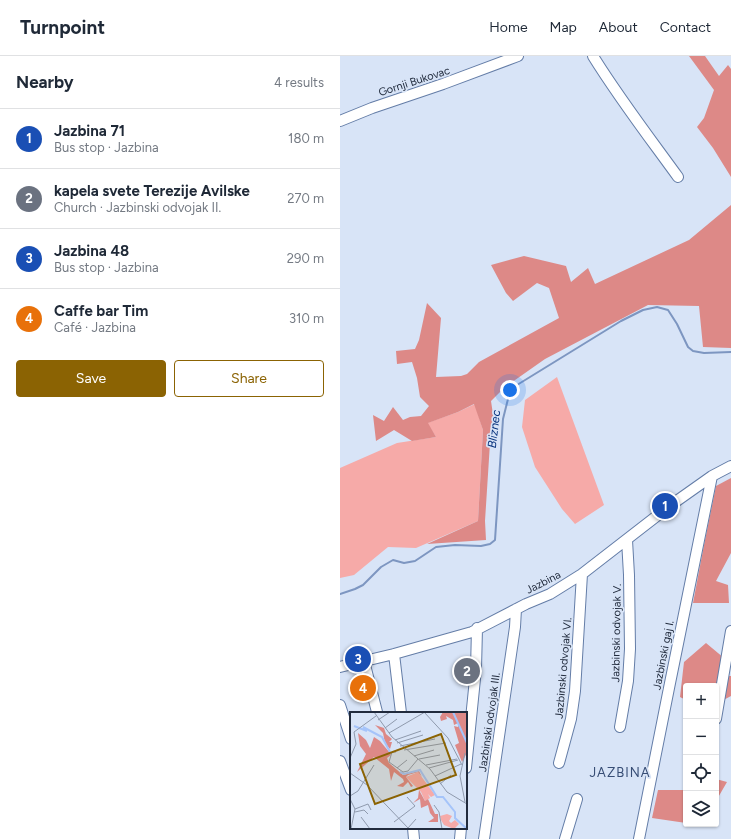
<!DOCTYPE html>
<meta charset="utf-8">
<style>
body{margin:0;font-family:Figtree,sans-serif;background:#f6f6f7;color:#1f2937}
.controls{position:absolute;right:12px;bottom:12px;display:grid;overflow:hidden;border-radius:4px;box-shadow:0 1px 3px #0004}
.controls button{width:36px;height:36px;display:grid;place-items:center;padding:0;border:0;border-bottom:1px solid #e0e1e3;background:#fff;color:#1f2937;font:20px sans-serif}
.you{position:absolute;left:170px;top:334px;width:14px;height:14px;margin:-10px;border:3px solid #fff;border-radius:50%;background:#1a73e8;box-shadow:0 0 0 6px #1a73e833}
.badge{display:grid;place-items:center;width:26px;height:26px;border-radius:50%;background:#8b6303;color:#fff;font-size:13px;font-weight:700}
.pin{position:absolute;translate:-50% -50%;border:2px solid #fff;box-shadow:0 1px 4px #0006}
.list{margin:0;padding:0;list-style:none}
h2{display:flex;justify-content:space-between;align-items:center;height:52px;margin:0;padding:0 16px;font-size:17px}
h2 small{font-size:13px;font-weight:400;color:#747a83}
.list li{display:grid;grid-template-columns:26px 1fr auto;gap:12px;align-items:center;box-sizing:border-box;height:60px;padding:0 16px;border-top:1px solid #e0e1e3}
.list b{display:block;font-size:15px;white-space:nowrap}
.list p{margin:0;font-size:13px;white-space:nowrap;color:#747a83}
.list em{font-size:13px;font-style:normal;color:#747a83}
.actions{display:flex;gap:8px;padding:12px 16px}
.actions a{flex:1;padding:9px 0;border:1px solid #8b6303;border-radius:4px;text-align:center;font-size:14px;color:#8b6303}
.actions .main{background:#8b6303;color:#fff}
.icon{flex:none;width:22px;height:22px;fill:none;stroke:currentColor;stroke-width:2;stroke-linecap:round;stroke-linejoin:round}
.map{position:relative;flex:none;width:391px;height:783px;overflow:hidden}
header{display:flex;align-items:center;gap:24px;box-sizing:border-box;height:56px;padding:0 20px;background:#fff;border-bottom:1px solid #e0e1e3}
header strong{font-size:19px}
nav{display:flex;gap:22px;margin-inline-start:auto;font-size:14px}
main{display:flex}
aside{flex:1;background:#fff}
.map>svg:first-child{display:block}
</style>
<header>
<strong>Turnpoint</strong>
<nav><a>Home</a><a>Map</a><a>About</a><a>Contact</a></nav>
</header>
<main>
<aside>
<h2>Nearby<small>4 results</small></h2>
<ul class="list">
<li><span class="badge" style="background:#1a4fb4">1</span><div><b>Jazbina 71</b><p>Bus stop · Jazbina</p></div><em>180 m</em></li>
<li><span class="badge" style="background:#6b7280">2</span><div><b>kapela svete Terezije Avilske</b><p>Church · Jazbinski odvojak II.</p></div><em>270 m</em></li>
<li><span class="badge" style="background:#1a4fb4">3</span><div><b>Jazbina 48</b><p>Bus stop · Jazbina</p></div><em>290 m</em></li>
<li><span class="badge" style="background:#e8710a">4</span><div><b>Caffe bar Tim</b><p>Café · Jazbina</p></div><em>310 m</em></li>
</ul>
<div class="actions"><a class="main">Save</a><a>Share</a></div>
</aside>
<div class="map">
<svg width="391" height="783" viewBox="0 0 391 783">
<rect width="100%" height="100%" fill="#d8e4f7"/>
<path fill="#f6aaa8" d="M217 321 264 449 235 468 222 453 195 411 182 371 185 344Z
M135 348 143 374 138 465 76 492 48 491 14 519 0 522V412L57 387 96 381 87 367 118 356Z"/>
<path fill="#dd8987" d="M349 0H365L379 20 388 9 391 13V121L373 92 357 71 364 62 374 34Z
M391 149V292L363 291 359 250 308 249 205 303 165 331 151 345 154 365 150 387 145 465 146 484 87 488 138 465 143 374 134 348 118 356 88 367 96 381 72 385 54 374 36 385 33 359 44 365 53 351 63 364 70 361 81 360 89 350 80 341 77 322 72 306 57 308 56 295 75 293 79 284 87 247 101 262 96 321 121 320 127 318 139 306 219 262 209 232 197 227 173 245 166 237 151 209 184 200 226 210 231 226 248 212 255 228 349 184Z
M391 422V497L376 525 388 529 389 547H353L364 489 376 430Z
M366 587 384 602 380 620H391V640L376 648V630H346V644L340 641 344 606Z
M376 723 387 726 376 745Z
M318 734H346V767L312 762Z"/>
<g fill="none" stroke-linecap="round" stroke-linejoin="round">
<path stroke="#7d96c1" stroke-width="2" d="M0 538 15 533 23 529 41 511 53 504 64 507 75 505 96 491 115 489 141 490 150 488 155 484 163 363 168 343 177 329 281 265 303 254 317 251 328 254 337 268 348 291 353 295 364 297 391 296"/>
<defs>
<path id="minor" d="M253 0C279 42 309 81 338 121
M0 65 32 52 103 28 178 0
M54 598 61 657
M24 605 37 656
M0 611 54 598 132 576 186 548 210 538 242 518 331 449 372 420 391 410
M0 649 11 683
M376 663 391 575
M280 671 288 625 290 593 289 519 287 484
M0 705 11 734
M219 707 231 663 235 635 242 518
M126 712 136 613 137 572
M73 772 74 783
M120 783 121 772
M144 783 175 571 176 553
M225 783 237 743
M299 783 329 632 372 420"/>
</defs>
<use href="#minor" stroke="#647da7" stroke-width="12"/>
<use href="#minor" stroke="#fff" stroke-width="10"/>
</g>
<g text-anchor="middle" stroke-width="3.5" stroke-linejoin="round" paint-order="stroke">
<g font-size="11" fill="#212b3d" stroke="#d8e4f7">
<text transform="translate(74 25) rotate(-18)" y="4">Gornji Bukovac</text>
<text transform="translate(203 526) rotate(-27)" y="4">Jazbina</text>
<text transform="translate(276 577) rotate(-89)" y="4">Jazbinski odvojak V.</text>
<text transform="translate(323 599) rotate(-79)" y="4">Jazbinski gaj I.</text>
<text transform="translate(223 612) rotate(-85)" y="4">Jazbinski odvojak VI.</text>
<text transform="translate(149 666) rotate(-82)" y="4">Jazbinski odvojak III.</text>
</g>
<g font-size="12" font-style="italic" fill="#08337d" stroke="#d8e4f7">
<text transform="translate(154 373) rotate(-83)" y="4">Bliznec</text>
</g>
<g font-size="13" letter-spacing="1" fill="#374d75" stroke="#d8e4f7">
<text x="280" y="721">JAZBINA</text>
</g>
</g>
<g transform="translate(10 656)">
<rect width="117" height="117" fill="#d8e4f7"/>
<path d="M68 60 85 83 81 85 78 82 80 86 75 89 71 80 56 65ZM97 102 102 104 99 109 101 111 105 108 109 112 104 117 94 113 91 108 90 104Z" fill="#f6aaa8"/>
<path d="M93 0H117V41L112 50 105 33 109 31 104 14 108 15V11L104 13 103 8 96 4 97 7 91 9 90 5ZM25 13 34 16 36 22 42 27 39 30H42L40 37 35 31 33 21ZM8 21 16 28 20 36 24 25 30 29 40 41 41 43 37 46 39 51 53 63 69 59 72 65 68 60 58 63 56 65 63 74 61 75 58 70 53 75 47 74 54 70 53 67 44 60 41 69 39 57 24 45 7 60 16 42 10 34ZM69 78 75 89 78 87 85 102H88V110H78L84 106 80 101 78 93 71 96 70 87 63 91 68 86Z" fill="#dd8987"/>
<path fill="none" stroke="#a5c4fa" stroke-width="2" d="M103 0 117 31M4 14 17 19M13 15 32 25 40 40M50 60 54 62 70 58 87 85H93L105 100V106L117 117"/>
<path fill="none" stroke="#8f9aad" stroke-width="1" d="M24 0 42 25 80 57 97 80 117 92M74 0 98 26 112 53M28 8 40 0M35 16 47 7M39 21 75 0M45 28 71 19M47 31 73 23M50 34 85 27M54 38 96 31M46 40H42L39 50 53 60 58 59 68 47M64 44 84 38M0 46 6 32 4 20 26 4M69 47 90 43M76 53 107 47M47 56 57 48M79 56 108 48M0 61 17 73 59 117M85 64 111 52M90 72 101 63M0 84 8 79 24 53M0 87 5 97 1 117M115 90 110 64 115 41M84 93 89 100 92 117M5 97 18 92 21 98M5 100 14 98 18 102M11 105 20 117M44 110 65 94 57 85M58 116 66 107"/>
<path fill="#8b6303" fill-opacity="0.15" stroke="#8b6303" stroke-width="2" d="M91 22 106 63 25 92 10 52Z"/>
<rect width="117" height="117" fill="none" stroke="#212b3d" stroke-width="2"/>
</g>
</svg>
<div class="controls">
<button>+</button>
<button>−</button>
<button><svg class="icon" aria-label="locate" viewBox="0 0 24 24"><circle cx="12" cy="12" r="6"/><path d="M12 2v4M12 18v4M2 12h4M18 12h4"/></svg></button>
<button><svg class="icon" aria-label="layers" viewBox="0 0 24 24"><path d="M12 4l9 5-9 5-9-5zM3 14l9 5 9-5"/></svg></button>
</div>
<div class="you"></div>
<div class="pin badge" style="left:325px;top:450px;background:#1a4fb4">1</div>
<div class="pin badge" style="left:127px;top:615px;background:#6b7280">2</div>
<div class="pin badge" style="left:18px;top:603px;background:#1a4fb4">3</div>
<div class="pin badge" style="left:23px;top:632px;background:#e8710a">4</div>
</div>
</main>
